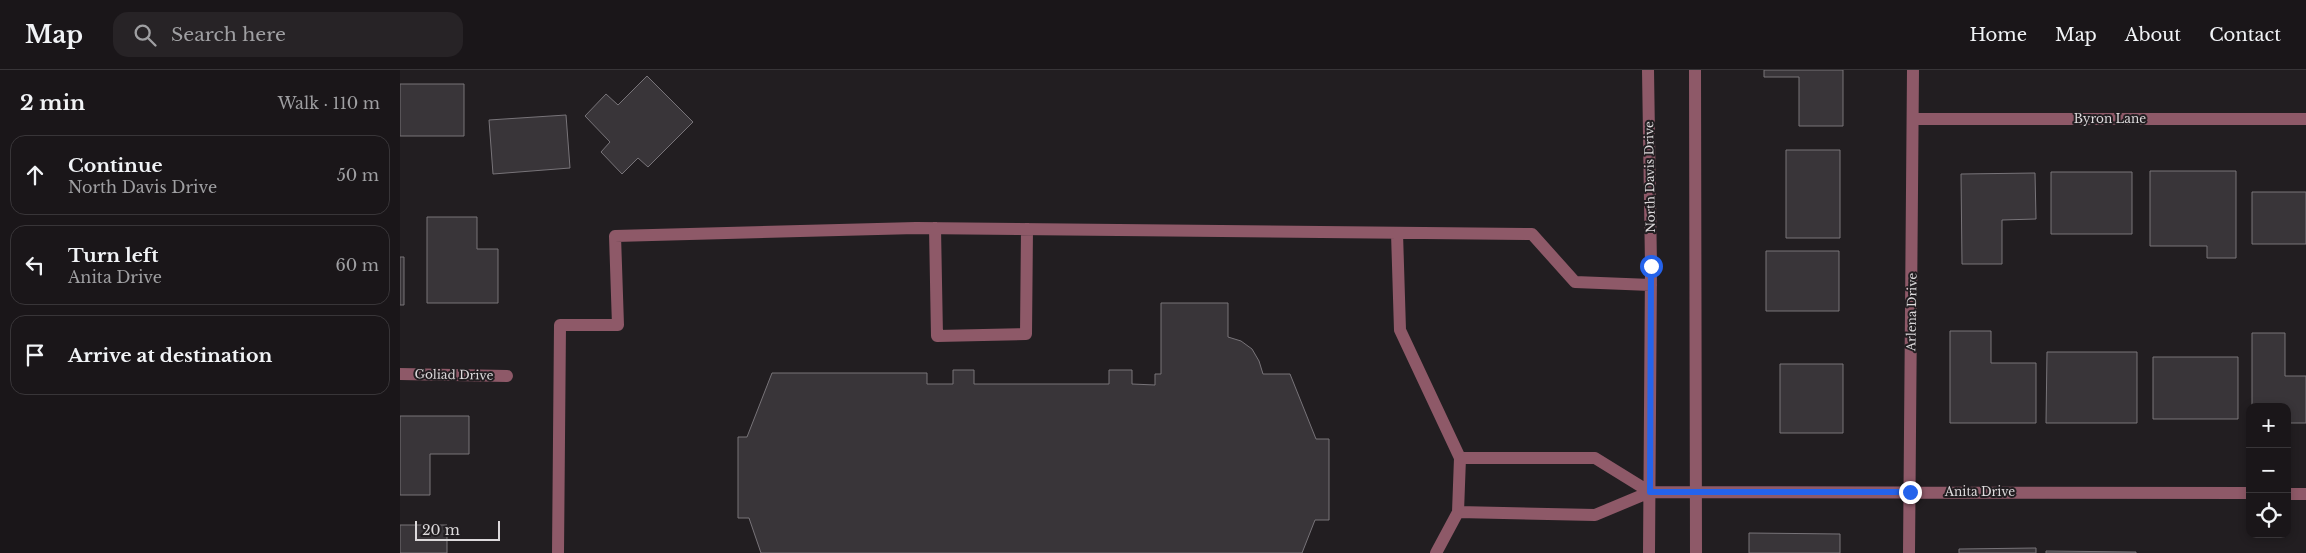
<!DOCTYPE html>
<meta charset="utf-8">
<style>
body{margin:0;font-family:"Libre Baskerville",serif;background:#272326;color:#f1f3f6}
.controls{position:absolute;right:15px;bottom:15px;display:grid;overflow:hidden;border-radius:10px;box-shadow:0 2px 8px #0003}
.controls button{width:45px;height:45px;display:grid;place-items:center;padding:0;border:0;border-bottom:1px solid #383538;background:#1a1619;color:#f1f3f6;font:25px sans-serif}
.scale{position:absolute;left:15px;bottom:12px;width:85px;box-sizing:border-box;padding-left:5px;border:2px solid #dcd9db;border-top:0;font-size:14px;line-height:18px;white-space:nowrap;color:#dcd9db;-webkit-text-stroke:4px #221e21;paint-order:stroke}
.stop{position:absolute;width:15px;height:15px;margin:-11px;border:4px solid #2563eb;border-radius:50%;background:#fff}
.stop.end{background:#2563eb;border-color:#fff;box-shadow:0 1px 5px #0008}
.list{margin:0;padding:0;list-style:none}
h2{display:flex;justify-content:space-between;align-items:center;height:65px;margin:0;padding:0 20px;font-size:21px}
h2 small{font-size:16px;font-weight:400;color:#9f9fa2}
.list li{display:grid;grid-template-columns:32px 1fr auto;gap:15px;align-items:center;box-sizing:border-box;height:80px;margin:0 10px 10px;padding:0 10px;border:1px solid #383538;border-radius:15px}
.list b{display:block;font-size:19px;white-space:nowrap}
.list p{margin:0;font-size:16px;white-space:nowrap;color:#9f9fa2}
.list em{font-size:16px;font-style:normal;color:#9f9fa2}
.icon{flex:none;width:28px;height:28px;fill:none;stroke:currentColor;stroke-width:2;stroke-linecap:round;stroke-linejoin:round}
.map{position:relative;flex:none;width:1906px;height:483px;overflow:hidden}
header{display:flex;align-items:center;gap:30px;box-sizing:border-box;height:70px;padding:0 25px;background:#1a1619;border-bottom:1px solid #383538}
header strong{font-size:24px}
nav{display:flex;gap:28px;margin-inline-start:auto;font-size:18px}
.search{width:350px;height:45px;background:#272326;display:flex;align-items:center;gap:12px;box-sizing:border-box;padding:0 18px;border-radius:15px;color:#9f9fa2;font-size:19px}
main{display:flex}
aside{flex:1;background:#1a1619}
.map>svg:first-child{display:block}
</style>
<header>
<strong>Map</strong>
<div class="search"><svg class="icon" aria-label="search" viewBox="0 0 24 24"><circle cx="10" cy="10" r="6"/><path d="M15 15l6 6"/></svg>Search here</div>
<nav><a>Home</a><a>Map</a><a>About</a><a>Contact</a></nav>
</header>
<main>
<aside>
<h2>2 min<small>Walk · 110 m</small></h2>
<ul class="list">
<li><svg class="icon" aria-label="ahead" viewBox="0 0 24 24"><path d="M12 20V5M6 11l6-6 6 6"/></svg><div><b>Continue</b><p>North Davis Drive</p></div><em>50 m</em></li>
<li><svg class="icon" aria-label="left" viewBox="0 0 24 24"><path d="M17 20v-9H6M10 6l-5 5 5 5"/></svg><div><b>Turn left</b><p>Anita Drive</p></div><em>60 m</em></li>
<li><svg class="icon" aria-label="arrive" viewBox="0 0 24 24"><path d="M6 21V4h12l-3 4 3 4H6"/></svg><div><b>Arrive at destination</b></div></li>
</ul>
</aside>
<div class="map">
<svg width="1906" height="483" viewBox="0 0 1906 483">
<rect width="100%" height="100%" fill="#221e21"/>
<path fill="#393539" stroke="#787479" d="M1364 0H1443V56H1399V7H1364Z
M247 6 293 52 248 97 238 88 222 104 201 82 210 72 185 46 206 24 218 35Z
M0 14H64V66H0Z
M166 45 170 98 93 104 89 50Z
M1386 80H1440V168H1386Z
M1750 101H1836V188H1807V176H1750Z
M1651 102H1732V164H1651Z
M1635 103 1636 149 1602 150V194H1562L1561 104Z
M1852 122H1906V174H1852Z
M27 147H77V179H98V233H27Z
M1366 181H1439V241H1366Z
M0 187H4V235H0Z
M761 233H828V267L841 271 852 279 859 291 863 304H890L916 369H929V450H915L902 483H361L349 448H338V367H347L372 303H527V314H553V300H574V314H709V300H732V314L755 315V304H761Z
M1550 261H1591V293H1636V353H1550Z
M1852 263H1885V306H1906V353H1887V337H1852Z
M1647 282H1737V353H1646Z
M1753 287H1838V349H1753Z
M1380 294H1443V363H1380Z
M0 346H69V384H30V425H0Z
M0 455H47V483H0Z
M1349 463 1440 464V483H1349Z
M1636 478V483H1559V479Z
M1646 481 1736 482V483H1646Z"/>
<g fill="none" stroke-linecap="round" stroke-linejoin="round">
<path stroke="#8e5968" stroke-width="12" d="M1248 0 1251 196 1249 483
M1295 0 1296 483
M1513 49H1906
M535 158 537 266 626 264 627 159
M997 163 1000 260 1060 388 1058 442 1036 483
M0 304 107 306
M1060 388H1195L1250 422
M1887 424H1906
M1058 442 1195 445 1250 422 1850 423
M158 483 160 255H218L215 166 516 158 1132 164 1175 212 1251 215
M1509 483 1513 0"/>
</g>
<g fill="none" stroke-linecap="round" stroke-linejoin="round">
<path stroke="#2563eb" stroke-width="6" d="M1251 196 1250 422H1510"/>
</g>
<g text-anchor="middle" stroke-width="4" stroke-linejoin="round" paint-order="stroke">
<g font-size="12" fill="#dcd9db" stroke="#221e21">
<text x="1710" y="53">Byron Lane</text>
<text transform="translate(1250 107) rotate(-91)" y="4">North Davis Drive</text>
<text transform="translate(1512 242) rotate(-89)" y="4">Arlena Drive</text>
<text transform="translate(54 305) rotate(1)" y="4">Goliad Drive</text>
<text x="1580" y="426">Anita Drive</text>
</g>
</g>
</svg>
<div class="controls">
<button>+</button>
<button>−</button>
<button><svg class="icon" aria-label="locate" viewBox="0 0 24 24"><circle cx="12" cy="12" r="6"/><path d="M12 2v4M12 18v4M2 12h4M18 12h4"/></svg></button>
</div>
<div class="scale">20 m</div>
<div class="stop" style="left:1251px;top:196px"></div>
<div class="stop end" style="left:1510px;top:422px"></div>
</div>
</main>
